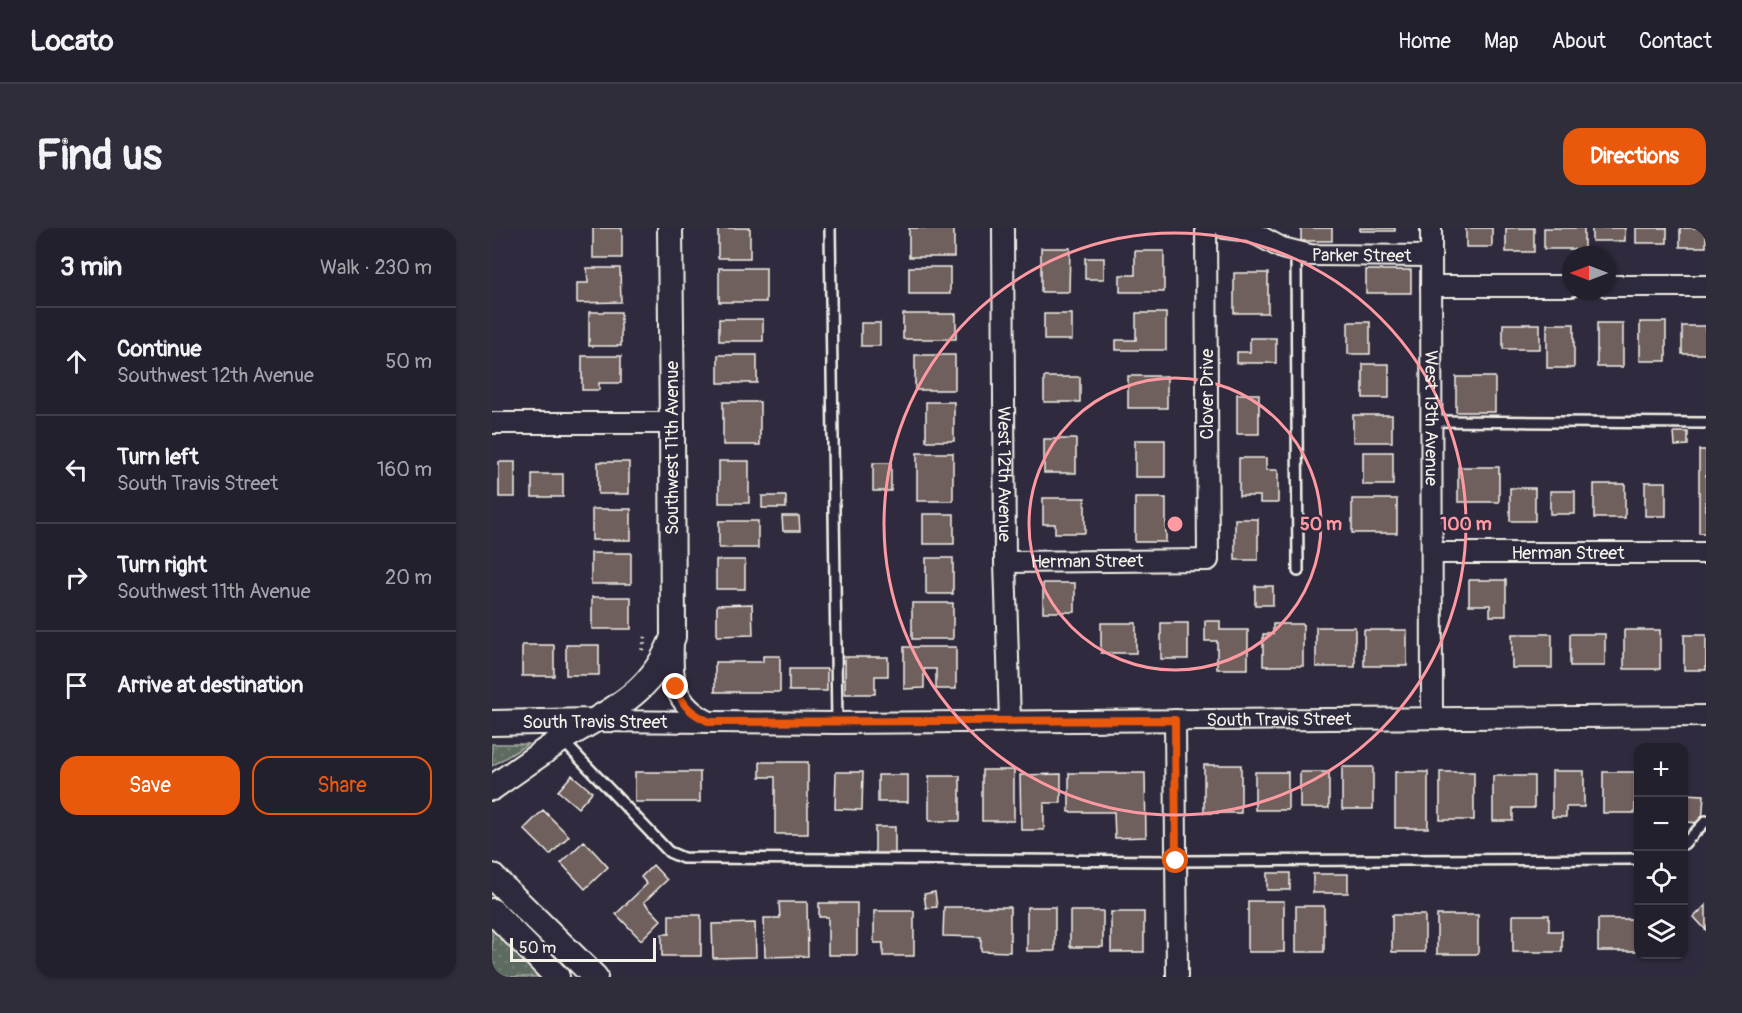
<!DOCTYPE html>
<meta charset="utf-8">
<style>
body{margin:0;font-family:Pangolin,sans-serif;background:#2f2d3a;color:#f1f3f6}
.controls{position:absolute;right:18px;bottom:18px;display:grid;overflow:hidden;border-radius:12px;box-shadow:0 2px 4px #0004}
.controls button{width:54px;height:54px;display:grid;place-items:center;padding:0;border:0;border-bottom:2px solid #403e4a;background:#23202e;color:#f1f3f6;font:30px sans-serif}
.compass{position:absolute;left:1070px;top:18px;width:54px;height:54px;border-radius:50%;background:#23202e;box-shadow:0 2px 4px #0004;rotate:270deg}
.scale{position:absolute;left:18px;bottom:15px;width:146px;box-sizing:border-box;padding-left:6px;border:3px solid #f4f1e8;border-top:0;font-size:16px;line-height:21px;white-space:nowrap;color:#f4f1e8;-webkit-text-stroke:4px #2f2a3d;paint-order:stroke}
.stop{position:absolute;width:18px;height:18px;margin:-14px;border:4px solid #ea580c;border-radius:50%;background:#fff}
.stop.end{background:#ea580c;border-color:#fff;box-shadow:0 2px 6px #0008}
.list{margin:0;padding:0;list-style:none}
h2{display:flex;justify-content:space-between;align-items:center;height:78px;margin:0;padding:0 24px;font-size:26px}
h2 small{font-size:20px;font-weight:400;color:#a3a3aa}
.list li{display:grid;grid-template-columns:39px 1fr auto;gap:18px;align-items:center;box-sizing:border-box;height:108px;padding:0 24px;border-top:2px solid #403e4a}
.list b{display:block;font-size:22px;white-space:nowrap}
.list p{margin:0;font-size:20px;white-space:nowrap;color:#a3a3aa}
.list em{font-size:20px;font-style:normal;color:#a3a3aa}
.actions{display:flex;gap:12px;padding:18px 24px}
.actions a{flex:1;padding:14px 0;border:2px solid #ea580c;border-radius:18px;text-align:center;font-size:21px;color:#ea580c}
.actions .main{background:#ea580c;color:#fff}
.icon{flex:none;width:33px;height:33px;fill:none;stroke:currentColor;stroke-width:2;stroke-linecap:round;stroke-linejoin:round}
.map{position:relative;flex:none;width:1214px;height:749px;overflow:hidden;border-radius:18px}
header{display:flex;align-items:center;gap:36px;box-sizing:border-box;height:84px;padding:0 30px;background:#23202e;border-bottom:2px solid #403e4a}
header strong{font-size:28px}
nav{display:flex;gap:33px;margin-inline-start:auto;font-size:21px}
.intro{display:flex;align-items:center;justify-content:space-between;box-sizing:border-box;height:144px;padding:0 36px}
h1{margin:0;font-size:42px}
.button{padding:15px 27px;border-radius:18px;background:#ea580c;color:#fff;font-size:21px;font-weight:700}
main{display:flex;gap:36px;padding:0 36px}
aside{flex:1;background:#23202e;border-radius:18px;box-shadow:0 2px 4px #0004}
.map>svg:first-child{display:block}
</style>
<header>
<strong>Locato</strong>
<nav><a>Home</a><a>Map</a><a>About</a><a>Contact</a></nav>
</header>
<div class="intro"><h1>Find us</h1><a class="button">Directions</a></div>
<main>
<aside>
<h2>3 min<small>Walk · 230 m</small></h2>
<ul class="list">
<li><svg class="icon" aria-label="ahead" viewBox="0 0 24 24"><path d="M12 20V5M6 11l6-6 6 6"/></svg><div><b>Continue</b><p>Southwest 12th Avenue</p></div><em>50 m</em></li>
<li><svg class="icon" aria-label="left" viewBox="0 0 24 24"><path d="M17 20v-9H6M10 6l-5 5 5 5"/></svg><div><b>Turn left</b><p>South Travis Street</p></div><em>160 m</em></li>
<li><svg class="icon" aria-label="right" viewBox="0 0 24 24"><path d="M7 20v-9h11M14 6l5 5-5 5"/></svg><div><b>Turn right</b><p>Southwest 11th Avenue</p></div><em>20 m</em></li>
<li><svg class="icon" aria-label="arrive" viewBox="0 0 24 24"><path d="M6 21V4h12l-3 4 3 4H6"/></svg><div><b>Arrive at destination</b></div></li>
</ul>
<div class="actions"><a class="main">Save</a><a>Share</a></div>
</aside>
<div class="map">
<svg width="1214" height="749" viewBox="0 0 1214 749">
<defs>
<pattern id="grass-dots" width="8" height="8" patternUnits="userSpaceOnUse" patternTransform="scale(1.5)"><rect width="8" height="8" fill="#5c6a60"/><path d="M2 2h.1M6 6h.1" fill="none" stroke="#748077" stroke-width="1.8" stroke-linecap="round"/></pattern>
</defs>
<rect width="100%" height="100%" fill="#2f2a3d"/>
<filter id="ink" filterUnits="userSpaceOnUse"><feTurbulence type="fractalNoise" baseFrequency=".0167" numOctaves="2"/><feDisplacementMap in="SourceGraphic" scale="12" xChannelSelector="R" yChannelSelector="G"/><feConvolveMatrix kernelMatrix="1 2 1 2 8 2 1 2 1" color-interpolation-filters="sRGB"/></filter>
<g filter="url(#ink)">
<path fill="url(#grass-dots)" stroke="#a8aea4" stroke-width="1.5" d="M0 516H36L0 538Z
M0 659 73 733V738H68L0 670Z
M0 700 48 749H0Z"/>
<path fill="#6f605d" stroke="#f4f1e8" stroke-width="1.5" d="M101 0H130V30H101Z
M226 0H258V30H226Z
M417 0H462V29H417Z
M809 0H840V13H809Z
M868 0H903V3H868Z
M974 0H1000V19H974Z
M1014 0H1042V24H1014Z
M1052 0H1092V21H1052Z
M1100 0H1133V13H1100Z
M1144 0H1175V15H1144Z
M1188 0H1214V19H1188Z
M549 20H578L577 64H549Z
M643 23H672V64H628V47H643Z
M593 30H612V51H593Z
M417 39H458V66H417Z
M95 40H128L129 74 85 75V55H96Z
M227 40H274V74H227Z
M874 42H919V65H874Z
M742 45H776V85H742Z
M97 84H129V118H97Z
M644 85H674V122H624V112H644Z
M411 86H464V111H411Z
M552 86H580V112H552Z
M227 91H271V113H227Z
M856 94H878V126H856Z
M1148 94H1174V133H1148Z
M369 95H388V118H369Z
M1105 95H1131V139H1105Z
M1011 96H1048V121H1011Z
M1055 96H1082V140H1055Z
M1190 98H1214V126H1190Z
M758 110H784V135H745V124H758Z
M226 127H265V155H226Z
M423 127H463V162H423Z
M90 128H129V155H107V162H90Z
M871 136H897V170H871Z
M636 148H675V180H636Z
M552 149H588V174H552Z
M964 149H1003V184H964Z
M745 166H767V206H745Z
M231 174H268V217H231Z
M434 174H462V213H434Z
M861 187H900V214H861Z
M1182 204H1196V217L1183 218Z
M552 211H584V245H552Z
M643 212H673V249H643Z
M1207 222H1214V305H1207Z
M871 224H901V257H871Z
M425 225H461V273H425Z
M747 230H774V242H786V275H768V268H747Z
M227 233H257V275H227Z
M7 234H23V269H7Z
M106 234H137V266H106Z
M381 235H399V263H381Z
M966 239H1007V274H966Z
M40 246H71V269H40Z
M1153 254H1174V288H1153Z
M1102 256H1133V290H1102Z
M1018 260H1043V293H1018Z
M1058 263H1083V286H1058Z
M270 268H294V280H270Z
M551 270H593V305H563V296H551Z
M643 270H674V314H643Z
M860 271H905V305H860Z
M100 281H139V312H100Z
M431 286H462V316H431Z
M290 288H307L308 303H291Z
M743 291H766V332H743Z
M227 293H266V320H227Z
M99 325H139V356H99Z
M434 330H461V366H434Z
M224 332H253V361H224Z
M977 352H1014V388H998V377H977Z
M551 355H583V384H551Z
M763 358H781V377H763Z
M100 369H139V401H100Z
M420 375H461V411H420Z
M260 376 261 407 225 408V377Z
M713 393H728V402H756V441H725V413H713Z
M609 395H644V425H609Z
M669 395H696V431H669Z
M781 396H811V438H771V406H781Z
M824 399H863V439H824Z
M872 402H915V438H872Z
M1132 402H1168V441H1132Z
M1020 406H1060V440H1020Z
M1078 406H1113V438H1078Z
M1192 407H1214V442H1192Z
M30 417H62V448H30Z
M74 417H107V447H74Z
M412 419H464V461H444V441H432V460L412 461Z
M271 428H288V464H223V434H271Z
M353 429H396V448H383V466H353Z
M297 441H335V463H297Z
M268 534H316V606H283V549H268Z
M712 537H749V585H712Z
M850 539H881V581H850Z
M490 542H522V593H490Z
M1060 543H1092V579H1074V589H1060Z
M143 544H208V574H143Z
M344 544H371L370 582 343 581Z
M763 544H796V582H763Z
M808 544H837V580H808Z
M903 544H936V600H903Z
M948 544H982V592H948Z
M1111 544H1143V585H1111Z
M577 545H653L654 609 623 610 622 584H577Z
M569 546V575H552V602H529L528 547Z
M80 547 100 564 86 580 66 563Z
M386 547H416V574H386Z
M437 548H468V593H437Z
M1001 548H1042V580H1021V593H1001Z
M1192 566 1212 567 1210 595 1192 594Z
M51 582 77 608 58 627 32 601Z
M383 599H403V627H383Z
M92 613 116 639 93 661 69 635Z
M161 637 175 652 152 674 169 692 149 712 124 686 155 656 149 649Z
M775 645H798V662H775Z
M821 646H856V665H821Z
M443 664 445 679 434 680 432 666Z
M756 673H792V724H756Z
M287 674H315L316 728 273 729 272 690H288Z
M327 675H365V727H336V689H327Z
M1214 677V702L1202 689Z
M804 678H832V724H804Z
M452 679H518V724L489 723V709L451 708Z
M535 679H563V723H535Z
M382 683H422V728H391V715H382Z
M578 683H611V719H578Z
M619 684H652V724H619Z
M177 687H209V728H170V706H177Z
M900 687H933V724H900Z
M945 687H986V726H945Z
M1021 687H1057V703H1070V724H1021Z
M1106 691H1144V723H1106Z
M263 695 264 729 221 730 220 696Z"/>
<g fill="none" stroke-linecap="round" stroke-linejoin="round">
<defs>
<path id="service" d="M338 0 345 495
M804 24 806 343
M939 193 1214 195
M70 512 177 624 191 630 684 633 1146 631
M1192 616 1214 593"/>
<g id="minor">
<path id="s1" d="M511 0 513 334 518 493"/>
<path id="s2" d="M733 0 758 3 790 20 818 27 939 28"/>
<path id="s3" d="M939 0 940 489"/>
<path d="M939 58H1079"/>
<path d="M1115 58H1214"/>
<path d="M0 195H180"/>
<path id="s4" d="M940 325H1214"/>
<path id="s5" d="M513 334 716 332 714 0"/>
<path d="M181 411C180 449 179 476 218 494"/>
<path d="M683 492 685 749"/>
<path id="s6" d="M100 493 345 495 1214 488"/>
</g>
<path id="tertiary" d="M0 495 100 493
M0 560C24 543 48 526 72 510 120 481 160 466 181 409L180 195 178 0
M0 648 103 749
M0 683 65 749"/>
</defs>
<use href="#service" stroke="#f4f1e8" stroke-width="14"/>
<use href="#minor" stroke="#f4f1e8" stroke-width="24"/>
<use href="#tertiary" stroke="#f4f1e8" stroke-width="28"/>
<path stroke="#f4f1e8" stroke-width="4" stroke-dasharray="1.5 4.5" stroke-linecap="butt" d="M150 422 154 408"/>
<use href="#service" stroke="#2f2a3d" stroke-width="9"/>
<use href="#minor" stroke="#2f2a3d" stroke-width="20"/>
<use href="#tertiary" stroke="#2f2a3d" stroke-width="24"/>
</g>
</g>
<g fill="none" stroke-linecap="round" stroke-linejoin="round" filter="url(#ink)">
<path stroke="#ea580c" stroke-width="8" d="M184 459C190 478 200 486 218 494L683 492 684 633"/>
</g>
<g fill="none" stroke="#ff9aa2" stroke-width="3">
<circle cx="683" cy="296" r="146"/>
<circle cx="683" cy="296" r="291"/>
</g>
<g text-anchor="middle" stroke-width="5" stroke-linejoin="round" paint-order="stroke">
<g font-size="18" fill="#f4f1e8" stroke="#2f2a3d">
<text dy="6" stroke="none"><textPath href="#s2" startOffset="142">Parker Street</textPath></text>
<text transform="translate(715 166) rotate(-90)" y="6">Clover Drive</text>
<text dy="6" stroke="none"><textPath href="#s3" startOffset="190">West 13th Avenue</textPath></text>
<text transform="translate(180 220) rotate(-90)" y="6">Southwest 11th Avenue</text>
<text dy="6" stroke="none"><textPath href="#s1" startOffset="246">West 12th Avenue</textPath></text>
<text dy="6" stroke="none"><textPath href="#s4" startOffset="136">Herman Street</textPath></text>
<text dy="6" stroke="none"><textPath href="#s5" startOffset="82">Herman Street</textPath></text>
<text dy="6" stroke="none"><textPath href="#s6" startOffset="687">South Travis Street</textPath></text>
<text x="103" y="500">South Travis Street</text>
</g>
</g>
<circle cx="683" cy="296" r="9" fill="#ff9aa2" stroke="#2f2a3d" stroke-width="3"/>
<g font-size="18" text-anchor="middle" font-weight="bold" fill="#ff9aa2" stroke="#2f2a3d" stroke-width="5" stroke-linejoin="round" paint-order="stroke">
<text x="829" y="302">50 m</text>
<text x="974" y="302">100 m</text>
</g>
</svg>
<div class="controls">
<button>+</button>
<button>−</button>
<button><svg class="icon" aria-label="locate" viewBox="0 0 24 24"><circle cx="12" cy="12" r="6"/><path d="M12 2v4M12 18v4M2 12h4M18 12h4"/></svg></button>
<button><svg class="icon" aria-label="layers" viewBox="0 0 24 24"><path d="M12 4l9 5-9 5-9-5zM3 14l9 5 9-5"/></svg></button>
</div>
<svg class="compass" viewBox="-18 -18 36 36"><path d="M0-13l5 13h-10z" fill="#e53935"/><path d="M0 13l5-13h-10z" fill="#a3a3aa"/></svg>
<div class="scale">50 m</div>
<div class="stop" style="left:684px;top:633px"></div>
<div class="stop end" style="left:184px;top:459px"></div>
</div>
</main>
